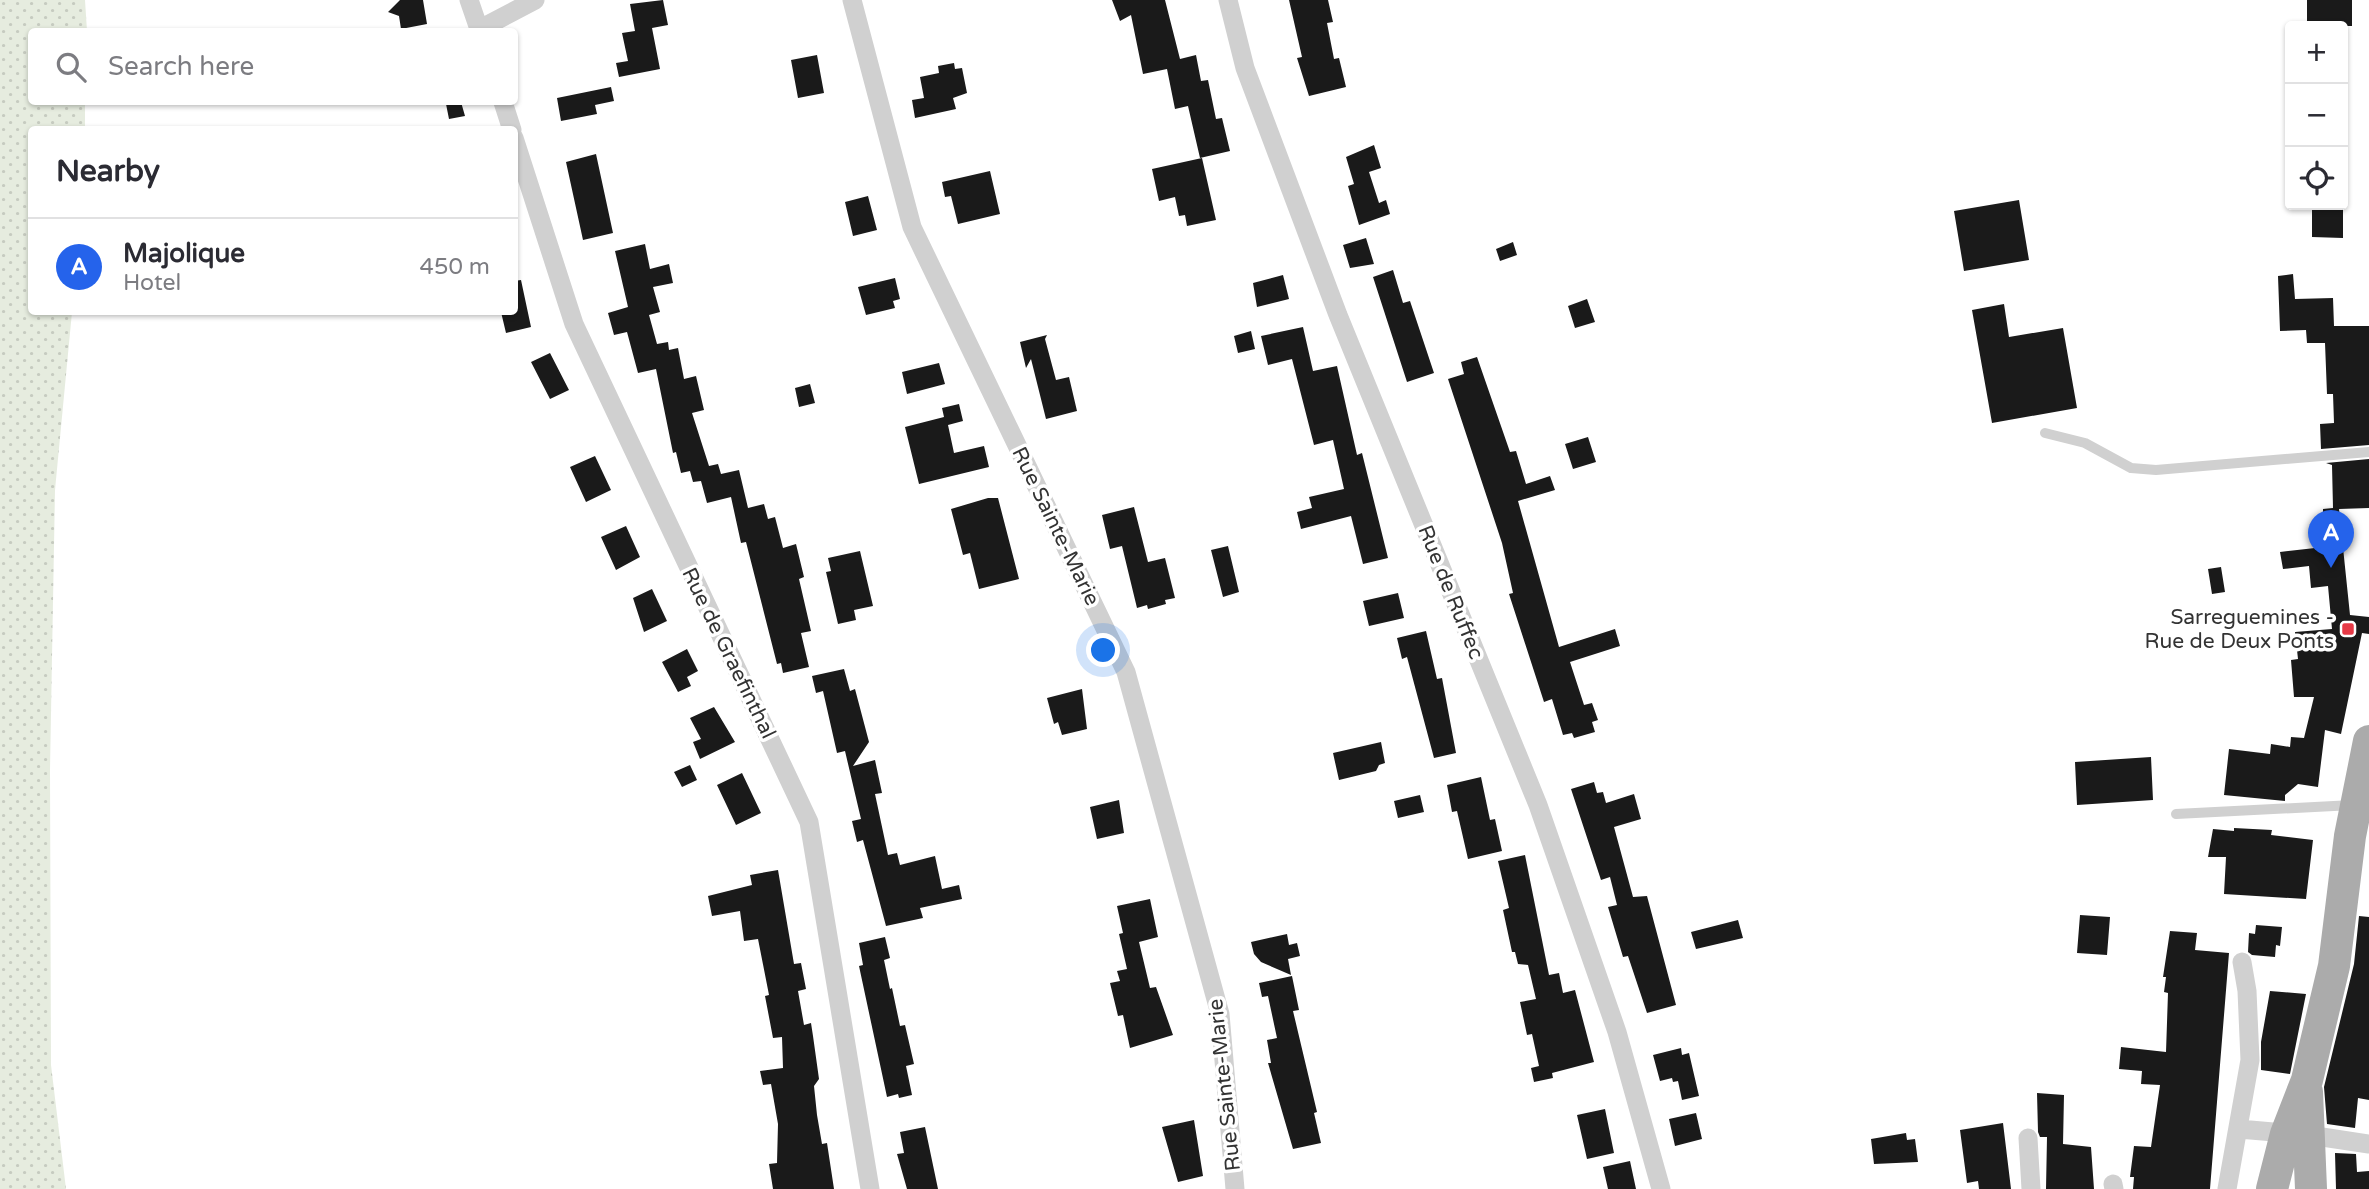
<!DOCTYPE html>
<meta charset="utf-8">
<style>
body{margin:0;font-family:"Varela Round",sans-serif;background:#f2f2f3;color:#2b2b33}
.controls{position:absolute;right:21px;top:21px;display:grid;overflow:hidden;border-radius:7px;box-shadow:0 2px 5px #0004}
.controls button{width:63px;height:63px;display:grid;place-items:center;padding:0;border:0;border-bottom:2px solid #e1e1e2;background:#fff;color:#2b2b33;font:35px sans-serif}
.you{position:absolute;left:1104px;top:651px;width:24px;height:24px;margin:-18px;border:5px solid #fff;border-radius:50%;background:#1a73e8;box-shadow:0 0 0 10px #1a73e833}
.badge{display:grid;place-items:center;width:46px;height:46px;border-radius:50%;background:#2563eb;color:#fff;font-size:23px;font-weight:700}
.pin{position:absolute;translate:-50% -58px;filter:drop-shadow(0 2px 4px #0008)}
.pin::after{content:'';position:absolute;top:37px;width:24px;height:21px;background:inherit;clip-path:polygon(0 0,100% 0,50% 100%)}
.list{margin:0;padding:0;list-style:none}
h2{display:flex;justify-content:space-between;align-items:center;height:91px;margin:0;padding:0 28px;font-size:30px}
h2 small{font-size:23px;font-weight:400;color:#7c7c81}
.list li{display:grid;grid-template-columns:46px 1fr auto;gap:21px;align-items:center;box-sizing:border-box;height:98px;padding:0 28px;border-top:2px solid #e1e1e2}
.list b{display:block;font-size:26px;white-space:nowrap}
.list p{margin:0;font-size:23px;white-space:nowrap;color:#7c7c81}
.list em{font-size:23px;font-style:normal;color:#7c7c81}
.icon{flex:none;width:38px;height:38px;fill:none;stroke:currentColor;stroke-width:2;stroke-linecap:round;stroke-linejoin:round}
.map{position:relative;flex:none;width:2369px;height:1189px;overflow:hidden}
.search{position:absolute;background:#fff;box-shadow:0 2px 5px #0004;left:28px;top:28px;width:490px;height:77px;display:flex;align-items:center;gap:18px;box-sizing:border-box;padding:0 24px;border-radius:7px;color:#7c7c81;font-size:26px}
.panel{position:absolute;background:#fff;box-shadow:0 2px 5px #0004;left:28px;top:126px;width:490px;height:189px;border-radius:7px}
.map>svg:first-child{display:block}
</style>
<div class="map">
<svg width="2369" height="1189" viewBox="0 0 2369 1189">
<defs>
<pattern id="grass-dots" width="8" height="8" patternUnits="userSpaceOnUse" patternTransform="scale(1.75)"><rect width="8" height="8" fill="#e6ecdf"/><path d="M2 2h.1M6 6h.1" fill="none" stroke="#c6cbc0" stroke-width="1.8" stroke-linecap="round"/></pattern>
</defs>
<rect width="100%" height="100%" fill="#fff"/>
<path fill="url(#grass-dots)" d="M0 0H85L87 31 32 32V102H85V129L32 130V312H72L55 490 50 770 51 1065 66 1189H0Z"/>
<path fill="#1a1a1a" d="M400 0H423L427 24 401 29 399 16 388 12Z
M663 0 668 25 652 28 660 69 619 77 616 63 628 61 622 33 635 31 630 4Z
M1112 0H1165L1180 59 1196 55 1201 81 1208 80 1216 119 1222 118 1230 151 1200 158 1188 106 1175 109 1167 69 1143 74 1131 15 1120 21Z
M1289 0H1328L1333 22 1327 23 1334 59 1339 58 1346 87 1309 96 1297 58 1302 57Z
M2307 0H2352V26H2307Z
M817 55 824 93 798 98 791 60Z
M954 63 955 69 962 68 967 93 953 98 956 109 915 118 912 100 924 98 920 77 939 73 938 66Z
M611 87 614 101 595 105 597 114 561 121 557 98Z
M461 102 465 116 449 119 446 104Z
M1374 145 1381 168 1369 172 1379 203 1386 200 1390 214 1359 225 1348 186 1354 184 1346 157Z
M596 154 613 233 583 240 566 162Z
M1202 158 1216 220 1187 226 1185 215 1179 216 1175 197 1159 201 1152 169Z
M990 171 1000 214 958 224 951 196 945 197 942 182Z
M868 196 877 230 853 236 845 202Z
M2019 200 2029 260 1964 271 1954 211Z
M2312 205H2343V238L2312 237Z
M1366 238 1374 264 1350 268 1343 245Z
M1513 242 1517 255 1500 261 1496 249Z
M645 244 650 269 669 264 673 283 653 287 660 312 649 315 657 344 668 342 669 350 678 348 684 379 696 376 704 410 692 413 709 466 718 464 721 474 739 470 748 508 764 504 768 519 775 517 783 548 796 544 804 577 799 579 811 631 801 633 809 667 783 673 781 663 777 664 746 542 741 543 731 497 707 503 701 481 693 482 690 471 681 473 676 452 673 453 656 369 638 373 627 332 614 335 608 313 628 307 615 251Z
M1393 270 1403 303 1410 301 1434 373 1407 382 1373 277Z
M2293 274 2295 299 2333 298 2334 326H2369V445L2321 449 2320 424 2334 423 2333 394H2327L2325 343H2307L2306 330 2280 331 2278 276Z
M1283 275 1289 299 1257 307 1253 283Z
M895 278 900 299 893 301 895 308 866 315 858 287Z
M521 280 531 327 506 333 501 312H514V281Z
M1587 299 1595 322 1575 328 1568 306Z
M2004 304 2009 337 2063 328 2077 408 1992 423 1972 310Z
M1303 327 1313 371 1337 366 1357 455 1362 453 1388 558 1363 564 1351 516 1301 529 1297 512 1312 508 1309 497 1344 489 1333 440 1314 445 1292 359 1268 365 1261 336Z
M1251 331 1255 349 1238 353 1234 336Z
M1047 335 1045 339 1056 380 1069 377 1077 411 1046 419 1031 359 1026 368 1020 342Z
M550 353 569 390 550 399 531 362Z
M1477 357 1510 452 1516 451 1526 484 1550 476 1555 490 1518 501 1559 647 1615 629 1620 646 1570 662 1584 705 1592 703 1598 720 1592 722 1595 732 1574 738 1572 733 1563 735 1552 699 1544 702 1509 594 1513 593 1502 543 1448 379 1464 374 1461 362Z
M939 363 945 384 907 394 902 372Z
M810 384 815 403 799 407 795 388Z
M959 404 963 421 948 425 954 453 984 446 989 467 919 484 905 427 944 417 942 408Z
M1588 437 1596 462 1573 469 1565 444Z
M595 456 611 490 586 502 570 467Z
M2369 459V508L2339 509 2350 615 2369 617V634L2362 633 2341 734 2325 730 2318 787 2298 784 2285 795V801L2224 795 2229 749 2270 754 2271 744 2290 747 2291 737 2304 738 2314 697H2294L2291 660 2298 659 2295 632 2332 629 2328 586 2311 588 2309 566 2283 569 2280 552 2315 548 2313 529H2323V509L2333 508 2332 465 2326 463Z
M988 498H998L1019 579 979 589 970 553 963 555 951 509Z
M1134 507 1148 562 1165 558 1175 598 1165 600 1166 604 1148 609 1147 605 1137 608 1122 546 1110 549 1102 515Z
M626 526 640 557 616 570 601 537Z
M1228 546 1239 592 1223 597 1211 550Z
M860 551 873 606 854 610 856 620 838 624 826 572 831 571 828 558Z
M2221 567 2225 592 2212 594 2208 569Z
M652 589 667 621 644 632 633 598Z
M1398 593 1404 618 1369 626 1363 601Z
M1426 631 1437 679 1442 678 1456 753 1434 758 1407 657 1402 659 1397 638Z
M687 649 698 671 687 677 691 686 678 692 662 662Z
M844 669 850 691 855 689 869 742 853 766 875 760 882 793 875 794 888 855 897 853 900 865 935 856 942 889 959 885 962 899 920 908 923 918 886 926 863 840 857 842 852 821 861 819 845 751 837 753 823 691 816 693 812 676Z
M1082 689 1087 729 1062 735 1058 722 1054 724 1047 698Z
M714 707 735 742 700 759 693 742 701 739 690 718Z
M1381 742 1385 763 1379 765 1376 771 1339 780 1333 753Z
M2151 757 2153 800 2077 805 2075 762Z
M690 765 697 780 682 787 674 772Z
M742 773 761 813 736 825 717 785Z
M1481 777 1490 820 1495 819 1502 851 1468 859 1457 811 1452 812 1447 785Z
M1594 782 1597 793 1603 792 1606 803 1634 794 1641 819 1614 827 1633 897 1647 896 1676 1005 1647 1013 1628 956 1623 957 1608 907 1617 905 1610 877 1601 880 1571 789Z
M1420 795 1424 812 1398 818 1394 801Z
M1119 800 1124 833 1097 839 1090 807Z
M2234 828 2272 830 2271 835 2313 840 2306 899 2224 894 2226 857H2208L2213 829 2234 831Z
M1525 855 1549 975 1559 973 1563 993 1575 990 1594 1062 1552 1073 1553 1078 1534 1082 1531 1068 1539 1066 1532 1034 1527 1035 1520 1002 1536 999 1528 965 1518 964 1515 952H1512L1503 910 1509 908 1498 861Z
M778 870 794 964 801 963 806 989 798 991 804 1025 811 1023 813 1036 819 1079 814 1086 817 1115 822 1144 827 1143 834 1189H773L769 1164 777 1163 778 1124 771 1084 763 1085 760 1071 783 1068 782 1037 773 1038 765 996 769 995 758 939 744 941 740 911 712 916 708 896 752 885 750 875Z
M1150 899 1158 937 1139 942 1150 988 1156 987 1173 1035 1130 1048 1123 1015 1118 1016 1110 983 1120 981 1117 971 1127 969 1119 934 1123 933 1117 906Z
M2080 915 2110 917 2107 955 2077 953Z
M2359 916 2369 917V1100L2358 1098 2355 1128 2327 1124 2324 1087 2354 964Z
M1738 920 1743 938 1696 949 1691 932Z
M2256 925 2282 927 2280 946 2276 945 2275 957 2252 955 2248 952 2249 933 2255 934Z
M2170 931 2197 933 2195 950 2229 953 2210 1189H2133L2134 1177H2130L2134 1146 2151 1147 2160 1085 2141 1084 2142 1071 2119 1069 2121 1047 2166 1052 2168 993 2164 992 2166 977H2163Z
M1287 934 1289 945 1297 943 1300 956 1288 959 1291 975 1261 962 1254 954 1251 942Z
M885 937 890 958 884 960 890 989 892 988 900 1026 905 1025 914 1064 906 1066 912 1095 899 1098 898 1094 887 1097 859 966 863 965 859 943Z
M1292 976 1299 1010 1293 1011 1317 1112 1314 1113 1321 1143 1293 1149 1268 1063H1271L1267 1040 1277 1038 1268 996 1262 997 1259 983Z
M2270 991 2306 994 2290 1074 2261 1070V1042Z
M1681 1048 1682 1055 1689 1053 1699 1096 1682 1100 1678 1081 1673 1082 1672 1078 1660 1081 1653 1055Z
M2037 1093 2064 1095 2063 1144 2091 1147 2094 1189H2046L2047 1137H2040L2038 1132Z
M1605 1109 1614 1153 1587 1159 1577 1115Z
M1696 1113 1702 1139 1675 1146 1669 1119Z
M1194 1120 1203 1176 1178 1182 1162 1127Z
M2003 1123 2011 1189H1979L1978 1181 1967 1183 1960 1130Z
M925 1127 938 1189H907L897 1154 904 1153 900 1132Z
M1906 1133 1907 1140 1915 1139 1918 1162 1874 1164 1871 1139Z
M2335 1153 2356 1154 2357 1172 2369 1171V1189H2336Z
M1630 1161 1636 1189H1608L1603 1167Z"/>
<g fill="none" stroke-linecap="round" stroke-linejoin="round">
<path stroke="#d0d0d0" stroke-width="10" d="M2045 433 2085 443 2131 468 2156 470 2369 452
M2176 814 2353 805"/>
<path stroke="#d0d0d0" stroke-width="19" d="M469 0 480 32
M852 0 912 227 1126 672 1220 1014 1235 1189
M1228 0 1245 68 1338 315 1538 805 1617 1032 1661 1189
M480 29 535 0
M503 102 512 130
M514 138 574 324 809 822 870 1189
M2239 1129 2309 1135 2369 1144
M2028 1138 2031 1189
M2113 1184 2114 1189
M2227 1189 2250 1060 2247 991 2242 962"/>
<path stroke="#ababab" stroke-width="32" d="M2307 1092 2311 1189
M2272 1189 2286 1134 2307 1080 2334 966 2350 836 2369 741"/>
</g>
<rect fill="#e63946" stroke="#fff" stroke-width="2.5" x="2341" y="622" width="14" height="14" rx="3.5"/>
<g text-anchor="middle" stroke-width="7" stroke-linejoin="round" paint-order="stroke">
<g font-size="21" fill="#333" stroke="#fff">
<text transform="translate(1056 526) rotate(64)" y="7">Rue Sainte-Marie</text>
<text transform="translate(1451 592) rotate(68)" y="7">Rue de Ruffec</text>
<text transform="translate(729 653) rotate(64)" y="7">Rue de Graefinthal</text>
<text transform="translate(1224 1085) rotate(-96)" y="7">Rue Sainte-Marie</text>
</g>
<g font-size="21" fill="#333" stroke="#fff" text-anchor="end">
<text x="2334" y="624">Sarreguemines -<tspan x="2334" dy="24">Rue de Deux Ponts</tspan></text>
</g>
</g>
</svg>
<div class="controls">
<button>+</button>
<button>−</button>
<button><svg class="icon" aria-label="locate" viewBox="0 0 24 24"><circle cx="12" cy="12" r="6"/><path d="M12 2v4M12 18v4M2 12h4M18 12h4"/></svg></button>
</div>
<div class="you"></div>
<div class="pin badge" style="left:2331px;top:568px">A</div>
<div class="search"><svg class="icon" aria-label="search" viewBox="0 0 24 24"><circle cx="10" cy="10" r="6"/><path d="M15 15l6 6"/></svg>Search here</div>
<section class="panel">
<h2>Nearby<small></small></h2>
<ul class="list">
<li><span class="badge">A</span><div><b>Majolique</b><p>Hotel</p></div><em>450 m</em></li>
</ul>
</section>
</div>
